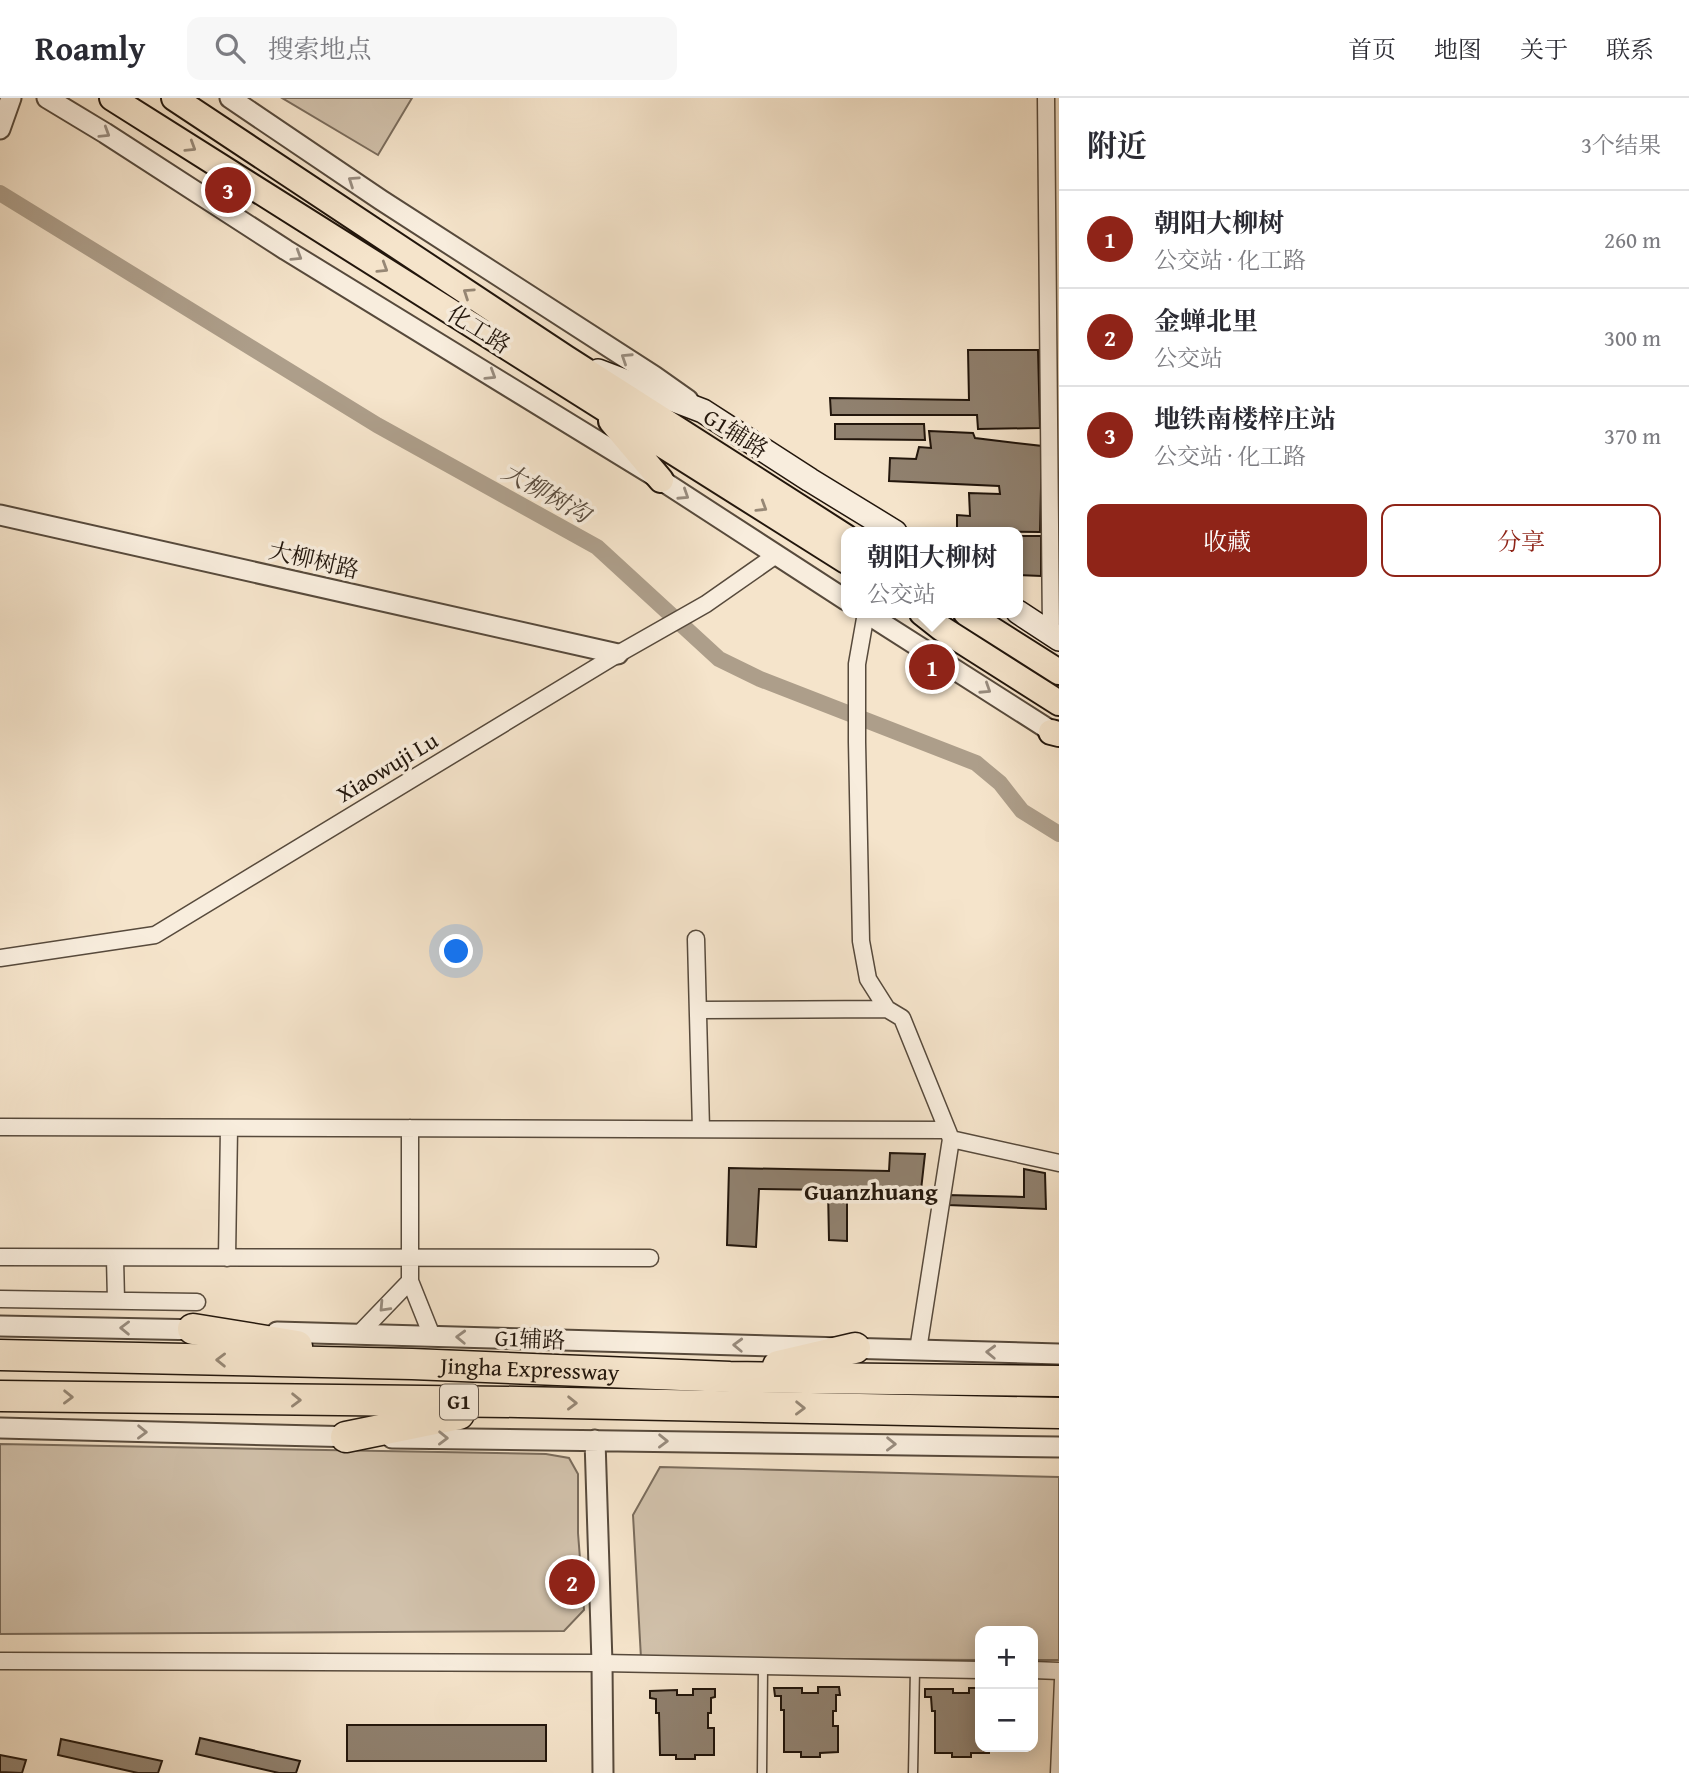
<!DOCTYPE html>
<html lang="zh">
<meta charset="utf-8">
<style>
body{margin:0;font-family:"Gentium Book Plus","Noto Serif SC",serif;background:#f7f7f7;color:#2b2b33}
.controls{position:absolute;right:21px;bottom:21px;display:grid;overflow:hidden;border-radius:14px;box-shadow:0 4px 18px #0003}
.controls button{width:63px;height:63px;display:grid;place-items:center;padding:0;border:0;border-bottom:2px solid #e1e1e2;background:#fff;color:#2b2b33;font:35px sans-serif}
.you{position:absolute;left:457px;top:854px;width:24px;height:24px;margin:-18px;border:5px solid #fff;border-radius:50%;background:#1a73e8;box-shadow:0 0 0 10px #1a73e833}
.badge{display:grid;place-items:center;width:46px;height:46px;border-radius:50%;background:#8f2418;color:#fff;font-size:23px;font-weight:700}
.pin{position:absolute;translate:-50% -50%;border:4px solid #fff;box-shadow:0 2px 7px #0006}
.popup{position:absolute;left:841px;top:429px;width:182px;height:91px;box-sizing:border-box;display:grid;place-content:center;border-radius:14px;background:#fff;filter:drop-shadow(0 2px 5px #0005);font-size:23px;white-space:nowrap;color:#7c7c81}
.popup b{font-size:26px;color:#2b2b33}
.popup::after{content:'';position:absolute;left:50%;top:100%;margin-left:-14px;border:14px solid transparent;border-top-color:#fff}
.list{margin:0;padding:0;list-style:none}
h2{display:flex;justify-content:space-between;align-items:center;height:91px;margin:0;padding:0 28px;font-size:30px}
h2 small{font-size:23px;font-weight:400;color:#7c7c81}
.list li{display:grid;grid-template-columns:46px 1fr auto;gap:21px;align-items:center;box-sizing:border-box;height:98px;padding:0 28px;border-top:2px solid #e1e1e2}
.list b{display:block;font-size:26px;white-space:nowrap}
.list p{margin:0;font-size:23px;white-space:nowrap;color:#7c7c81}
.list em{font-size:23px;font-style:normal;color:#7c7c81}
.actions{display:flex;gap:14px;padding:21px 28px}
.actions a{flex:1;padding:16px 0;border:2px solid #8f2418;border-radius:14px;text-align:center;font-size:24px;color:#8f2418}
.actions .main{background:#8f2418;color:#fff}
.icon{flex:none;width:38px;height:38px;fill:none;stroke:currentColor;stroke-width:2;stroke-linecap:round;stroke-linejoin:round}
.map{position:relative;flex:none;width:1059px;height:1675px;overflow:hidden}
header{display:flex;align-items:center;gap:42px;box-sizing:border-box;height:98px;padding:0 35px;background:#fff;border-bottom:2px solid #e1e1e2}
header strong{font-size:33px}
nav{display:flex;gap:38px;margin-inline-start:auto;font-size:24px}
.search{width:490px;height:63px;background:#f7f7f7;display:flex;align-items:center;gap:18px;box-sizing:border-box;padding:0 24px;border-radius:14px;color:#7c7c81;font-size:26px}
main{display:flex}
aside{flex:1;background:#fff}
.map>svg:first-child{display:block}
</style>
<header>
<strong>Roamly</strong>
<div class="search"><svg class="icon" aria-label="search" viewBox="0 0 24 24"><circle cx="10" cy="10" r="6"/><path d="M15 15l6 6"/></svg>搜索地点</div>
<nav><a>首页</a><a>地图</a><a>关于</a><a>联系</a></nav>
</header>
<main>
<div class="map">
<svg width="1059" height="1675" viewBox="0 0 1059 1675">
<rect width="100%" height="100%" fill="#f5e4cb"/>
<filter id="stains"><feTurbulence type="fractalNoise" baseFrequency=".00286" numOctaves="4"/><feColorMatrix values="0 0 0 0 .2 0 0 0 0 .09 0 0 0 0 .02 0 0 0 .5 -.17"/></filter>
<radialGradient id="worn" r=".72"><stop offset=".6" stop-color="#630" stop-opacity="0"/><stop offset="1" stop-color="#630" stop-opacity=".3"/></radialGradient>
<path fill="#d1c1ab" stroke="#7a6c5c" stroke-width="2" d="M282 0H412L378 57Z
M0 1346 546 1356 569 1360 578 1376V1435L584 1512 564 1533 0 1536Z
M660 1369 1059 1379V1562H1033V1533H980V1562L641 1560 633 1417Z"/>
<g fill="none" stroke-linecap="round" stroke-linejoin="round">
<path stroke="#ad9e8a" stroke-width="16" d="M0 95 377 327 597 449 719 561 760 581 976 665 1000 685 1022 713 1059 736"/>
</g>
<path fill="#90816f" stroke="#22160c" stroke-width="2" d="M968 252H1038L1040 330 978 331 977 317H831L830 300 969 302Z
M835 326H924L925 342 835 341Z
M929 333 973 335 975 340 1042 348 1040 434 957 433V417L970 418 969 395 1000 396 999 388 889 383 890 360 916 361 919 349 931 350Z
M1018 438H1041V478L1018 477Z
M890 1055 925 1056 921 1092H847V1143L829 1142 828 1092 759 1091 756 1149 727 1147 729 1070 889 1073Z
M1024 1071 1045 1075 1046 1111 948 1107V1097L1024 1099Z
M818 1589H839L840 1597H836V1613H833V1628H838V1654L820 1655V1659H801V1654H784V1612H781V1598H775L774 1590H802V1595H818Z
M969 1590H980V1649H989V1655H971V1659H952V1655H935V1613H932L931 1599H925V1591H953V1595H969Z
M693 1591H715V1599L711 1600V1615H708V1630H714V1657H695V1661H676V1657H660L659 1615H656V1601L650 1600V1593L677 1592V1597H693Z
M347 1627H546V1663H347Z
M200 1640 300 1663 296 1675H279L196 1656Z
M61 1641 162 1663 158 1675H138L58 1657Z
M0 1657 26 1662 22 1675 0 1674Z"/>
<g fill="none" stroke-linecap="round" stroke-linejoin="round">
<defs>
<path id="service" d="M762 1675 763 1569
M913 1675 915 1571
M1055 1675 1059 1582"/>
<path id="minor" d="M1046 0 1051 535 1059 537
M866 515 857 566V644L861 843 868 881 887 911 902 920 951 1041 918 1252
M696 841 701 1031
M0 860 155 837 618 556 706 506 776 457
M698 912 887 911
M0 1029 947 1032
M410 1030V1183L432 1238
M951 1041 1059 1065
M0 1159 650 1160
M115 1160 116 1202
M227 1160 229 1030
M0 1201 197 1204
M359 1236 410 1183
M0 1563 602 1565 980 1572
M1033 1572 1059 1573"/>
<path id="tertiary" d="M47 0 105 35 286 152 661 382 846 502
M230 0 381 102 654 278 688 302
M0 31 11 0
M0 417 618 556
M866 515 1059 638
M0 1228 205 1232
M277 1234 1059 1256
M0 1330 358 1339
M392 1340 1059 1349
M595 1342 602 1565 603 1675"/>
<path id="secondary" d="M598 273 703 313 810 382 895 434
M1018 514 1059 541"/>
<path id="primary" d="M112 0 846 463
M174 0 566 260 846 439
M611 323 661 382
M922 515 941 530 1059 605
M966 515 1059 574
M1051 634 1059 636"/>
<g id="motorway">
<path d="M193 1231 297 1248"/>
<path id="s1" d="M0 1257 412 1266 730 1279 1059 1283"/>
<path d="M778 1268 855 1250"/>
<path d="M0 1298 519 1304 1059 1315"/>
<path d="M346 1339 459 1316"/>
</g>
</defs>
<use href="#service" stroke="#574a3c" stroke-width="11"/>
<use href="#minor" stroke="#574a3c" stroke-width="19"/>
<use href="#tertiary" stroke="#574a3c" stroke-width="23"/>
<use href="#secondary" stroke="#22160c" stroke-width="26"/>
<use href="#primary" stroke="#22160c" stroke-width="28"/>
<use href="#motorway" stroke="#22160c" stroke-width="33"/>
<use href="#service" stroke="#f8eddd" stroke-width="8"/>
<use href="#minor" stroke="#f8eddd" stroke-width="16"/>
<use href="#tertiary" stroke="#f8eddd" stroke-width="19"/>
<use href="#secondary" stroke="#f8eddd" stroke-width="23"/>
<use href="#primary" stroke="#f5e4cb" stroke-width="24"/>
<use href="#motorway" stroke="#f5e4cb" stroke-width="30"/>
</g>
<defs><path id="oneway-chevron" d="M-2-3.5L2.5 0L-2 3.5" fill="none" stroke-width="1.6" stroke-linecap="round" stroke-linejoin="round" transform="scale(1.75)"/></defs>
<g stroke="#988c7f">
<use href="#oneway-chevron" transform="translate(105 35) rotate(32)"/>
<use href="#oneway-chevron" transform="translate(353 83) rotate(-146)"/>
<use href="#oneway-chevron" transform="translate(297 158) rotate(32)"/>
<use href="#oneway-chevron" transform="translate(626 260) rotate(-147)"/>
<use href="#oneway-chevron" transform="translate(491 277) rotate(32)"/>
<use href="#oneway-chevron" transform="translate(684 397) rotate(33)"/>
<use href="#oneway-chevron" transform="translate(986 591) rotate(33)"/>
<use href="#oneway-chevron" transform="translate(384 1209) rotate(133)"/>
<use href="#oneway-chevron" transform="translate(125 1230) rotate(-179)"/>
<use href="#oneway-chevron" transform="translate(461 1239) rotate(-178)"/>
<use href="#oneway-chevron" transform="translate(738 1247) rotate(-178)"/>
<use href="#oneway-chevron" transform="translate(991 1254) rotate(-178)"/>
<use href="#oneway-chevron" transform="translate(142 1334) rotate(1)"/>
<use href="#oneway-chevron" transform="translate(443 1340) rotate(1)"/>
<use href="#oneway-chevron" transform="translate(663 1343) rotate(1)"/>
<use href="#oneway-chevron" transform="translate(891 1346) rotate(1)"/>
</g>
<g stroke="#968775">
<use href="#oneway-chevron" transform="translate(191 49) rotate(32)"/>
<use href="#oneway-chevron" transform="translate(383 170) rotate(32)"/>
<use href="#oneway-chevron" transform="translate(468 195) rotate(-146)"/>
<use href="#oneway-chevron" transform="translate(762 409) rotate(32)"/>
<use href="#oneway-chevron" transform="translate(221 1262) rotate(-179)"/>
<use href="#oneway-chevron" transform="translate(68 1299) rotate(1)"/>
<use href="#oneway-chevron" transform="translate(296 1302) rotate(1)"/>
<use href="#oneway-chevron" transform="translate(572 1305) rotate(1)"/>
<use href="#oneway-chevron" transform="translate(800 1310) rotate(1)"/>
</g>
<g text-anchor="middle" stroke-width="7" stroke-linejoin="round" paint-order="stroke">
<rect fill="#f8eddd" stroke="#62564b" stroke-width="2" x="440" y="1286.5" width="38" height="35" rx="5"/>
<g font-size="21" font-weight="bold" fill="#22160c">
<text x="459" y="1311">G1</text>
</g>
<g font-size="23" fill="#22160c" stroke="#f8eddd">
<text transform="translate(479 231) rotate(32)" y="8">化工路</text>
<text transform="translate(736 335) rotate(32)" y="8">G1辅路</text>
<text transform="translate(314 462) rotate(13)" y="8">大柳树路</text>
<text transform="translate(387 669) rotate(-31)" y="8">Xiaowuji Lu</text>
<text transform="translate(530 1241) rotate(2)" y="8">G1辅路</text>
<text dy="8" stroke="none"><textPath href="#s1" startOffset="530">Jingha Expressway</textPath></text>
</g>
<g font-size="24" font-style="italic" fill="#5a4c3e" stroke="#f8eddd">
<text transform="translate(546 395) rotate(29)" y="8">大柳树沟</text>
</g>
<g font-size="24" font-weight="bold" fill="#22160c" stroke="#f8eddd">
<text x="871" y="1102">Guanzhuang</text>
</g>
</g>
<rect width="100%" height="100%" filter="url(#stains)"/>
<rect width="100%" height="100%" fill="url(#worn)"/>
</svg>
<div class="controls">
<button>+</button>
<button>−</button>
</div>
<div class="you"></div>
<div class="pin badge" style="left:932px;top:569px">1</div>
<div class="popup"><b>朝阳大柳树</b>公交站</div>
<div class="pin badge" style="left:572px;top:1484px">2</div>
<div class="pin badge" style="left:228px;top:92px">3</div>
</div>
<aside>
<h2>附近<small>3个结果</small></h2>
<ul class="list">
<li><span class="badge">1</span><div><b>朝阳大柳树</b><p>公交站 · 化工路</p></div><em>260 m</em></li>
<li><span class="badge">2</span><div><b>金蝉北里</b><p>公交站</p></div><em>300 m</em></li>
<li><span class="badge">3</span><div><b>地铁南楼梓庄站</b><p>公交站 · 化工路</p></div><em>370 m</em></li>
</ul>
<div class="actions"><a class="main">收藏</a><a>分享</a></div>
</aside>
</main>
